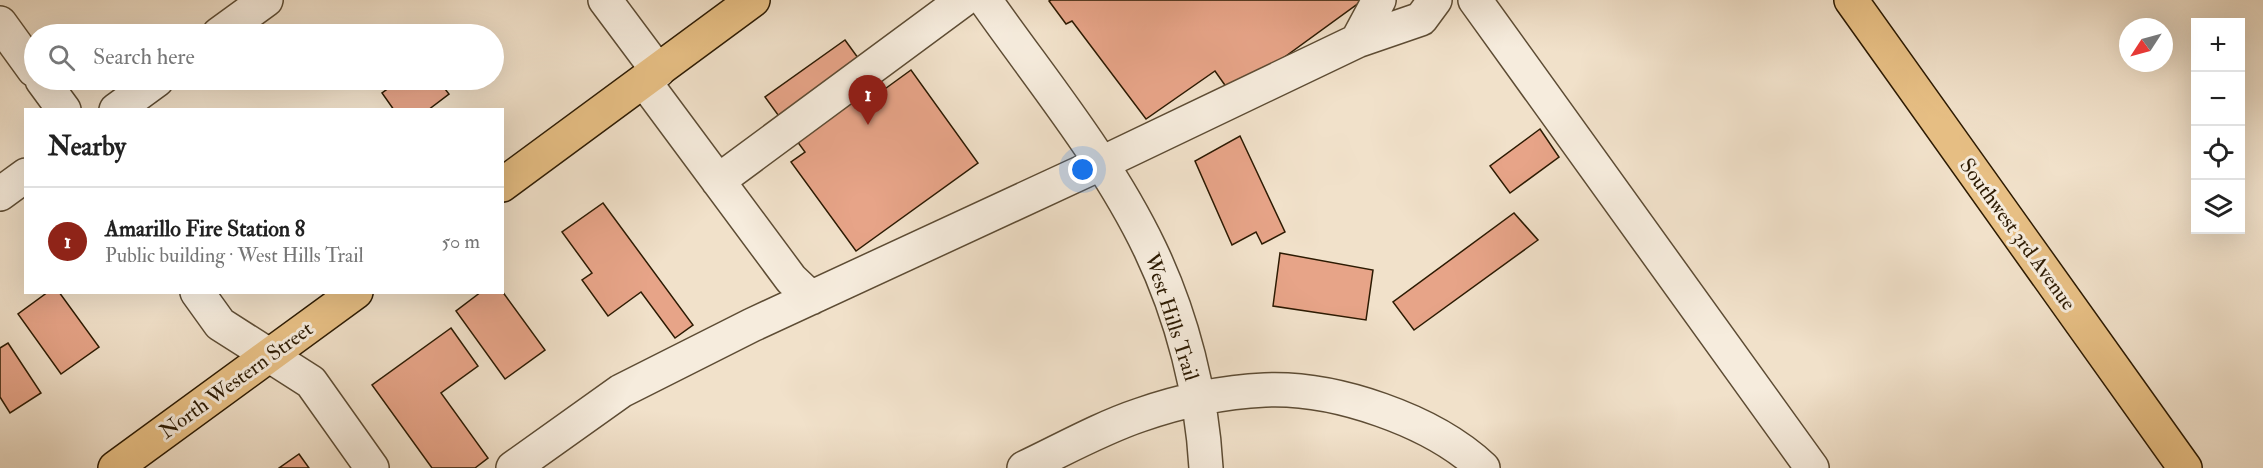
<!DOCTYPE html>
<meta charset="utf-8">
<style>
body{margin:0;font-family:"IM FELL Double Pica",serif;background:#f2f2f2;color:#222}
.controls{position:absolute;right:18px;top:18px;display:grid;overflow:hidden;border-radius:0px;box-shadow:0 6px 24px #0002}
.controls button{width:54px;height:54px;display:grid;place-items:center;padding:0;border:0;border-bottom:2px solid #e0e0e0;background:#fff;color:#222;font:30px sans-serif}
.compass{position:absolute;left:2119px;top:18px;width:54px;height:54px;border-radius:50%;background:#fff;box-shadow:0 6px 24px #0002;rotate:234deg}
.you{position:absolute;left:1083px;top:170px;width:21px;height:21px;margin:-15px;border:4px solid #fff;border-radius:50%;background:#1a73e8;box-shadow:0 0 0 9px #1a73e833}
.badge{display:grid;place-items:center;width:39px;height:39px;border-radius:50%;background:#8f2418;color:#fff;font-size:20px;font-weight:700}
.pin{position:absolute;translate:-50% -50px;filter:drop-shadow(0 2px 3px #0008)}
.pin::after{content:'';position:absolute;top:32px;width:21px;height:18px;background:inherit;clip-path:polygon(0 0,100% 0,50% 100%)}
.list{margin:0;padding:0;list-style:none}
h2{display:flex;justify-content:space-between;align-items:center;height:78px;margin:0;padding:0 24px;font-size:26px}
h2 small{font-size:20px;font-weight:400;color:#767676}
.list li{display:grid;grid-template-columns:39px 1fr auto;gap:18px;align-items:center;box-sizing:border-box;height:108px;padding:0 24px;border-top:2px solid #e0e0e0}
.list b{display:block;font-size:22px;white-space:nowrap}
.list p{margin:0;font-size:20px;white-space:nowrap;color:#767676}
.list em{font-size:20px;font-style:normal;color:#767676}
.icon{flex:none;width:33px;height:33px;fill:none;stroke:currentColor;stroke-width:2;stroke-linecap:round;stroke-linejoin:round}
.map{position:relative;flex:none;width:2263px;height:468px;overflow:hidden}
.search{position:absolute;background:#fff;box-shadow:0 6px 24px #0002;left:24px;top:24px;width:480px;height:66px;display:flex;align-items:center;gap:15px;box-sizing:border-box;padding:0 21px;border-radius:33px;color:#767676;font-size:22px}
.panel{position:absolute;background:#fff;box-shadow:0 6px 24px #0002;left:24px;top:108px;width:480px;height:186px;border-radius:0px}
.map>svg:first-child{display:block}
</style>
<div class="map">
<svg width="2263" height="468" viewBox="0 0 2263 468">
<rect width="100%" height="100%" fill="#f1e1ca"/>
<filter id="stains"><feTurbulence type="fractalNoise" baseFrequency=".00333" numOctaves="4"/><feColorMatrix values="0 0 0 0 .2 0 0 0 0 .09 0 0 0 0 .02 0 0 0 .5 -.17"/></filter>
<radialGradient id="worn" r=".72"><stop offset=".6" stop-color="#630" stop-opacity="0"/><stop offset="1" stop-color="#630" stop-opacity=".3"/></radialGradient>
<path fill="#e7a488" stroke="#2c1a02" stroke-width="1.5" d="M1051 0H1363L1264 72 1227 88 1215 71 1146 119 1072 21 1066 24 1049 1Z
M845 40 882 91 911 70 978 163 856 251 791 162 805 152 765 97Z
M400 80H438L449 94 428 110H394L382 93Z
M1540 129 1559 157 1510 193 1490 166Z
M1240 136 1285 232 1262 244 1256 232 1232 245 1195 161Z
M603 203 693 325 675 338 641 292 608 316 582 280 592 273 562 232Z
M1514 213 1538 240 1414 330 1393 302Z
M1280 253 1373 270 1366 320 1273 306Z
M502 291 545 350 505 379 456 311 481 292H502Z
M48 292H59L99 347 61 374 18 314Z
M451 328 478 366 441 393 488 458 475 468H432L372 385Z
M8 343 41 393 10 413 0 397V348Z
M299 454 309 468H279Z"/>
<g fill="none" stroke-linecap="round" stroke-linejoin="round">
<defs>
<path id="minor" d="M605 0 658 71
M985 0C1042 81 1107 159 1150 249 1182 316 1202 394 1206 468
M1475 0 1812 468
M0 23 34 70
M219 34 266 0
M1357 41 1379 0
M42 80 64 110
M644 81 791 279 811 298
M116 110 157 80
M718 181 963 0
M0 194 26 175
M197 292 220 324 311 382 372 468
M513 468 621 391 752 325 1102 163 1357 41 1421 19 1435 0
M1024 468C1062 450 1101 428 1140 415 1180 401 1223 392 1265 390 1335 387 1432 420 1483 468"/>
<path id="major" d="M1851 0 2185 468
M502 185 753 0
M115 468 356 292"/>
</defs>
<use href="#minor" stroke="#5d4c34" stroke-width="36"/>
<use href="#major" stroke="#2c1a02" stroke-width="36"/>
<use href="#minor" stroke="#f6ecdd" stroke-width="33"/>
<use href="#major" stroke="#e8c085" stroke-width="33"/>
</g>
<g text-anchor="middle" stroke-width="6" stroke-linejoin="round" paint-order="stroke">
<g font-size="21" fill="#2c1a02" stroke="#f6ecdd">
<text transform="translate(2018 234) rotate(54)" y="7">Southwest 3rd Avenue</text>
<text transform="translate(1172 317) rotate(72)" y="7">West Hills Trail</text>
<text transform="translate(236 380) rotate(-36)" y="7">North Western Street</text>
</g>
</g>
<rect width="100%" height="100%" filter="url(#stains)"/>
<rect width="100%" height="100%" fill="url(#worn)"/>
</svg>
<div class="controls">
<button>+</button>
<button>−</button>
<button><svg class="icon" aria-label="locate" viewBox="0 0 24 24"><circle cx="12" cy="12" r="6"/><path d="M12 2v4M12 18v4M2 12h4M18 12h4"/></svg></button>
<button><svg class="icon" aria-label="layers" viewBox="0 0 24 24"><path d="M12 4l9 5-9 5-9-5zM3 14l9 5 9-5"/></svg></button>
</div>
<svg class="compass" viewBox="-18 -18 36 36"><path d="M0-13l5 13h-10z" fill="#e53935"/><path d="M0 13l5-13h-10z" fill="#767676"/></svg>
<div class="you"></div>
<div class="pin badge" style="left:868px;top:125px">1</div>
<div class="search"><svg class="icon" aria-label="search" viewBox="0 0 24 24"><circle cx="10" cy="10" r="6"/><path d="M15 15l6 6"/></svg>Search here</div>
<section class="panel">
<h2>Nearby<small></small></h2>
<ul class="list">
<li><span class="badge">1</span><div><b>Amarillo Fire Station 8</b><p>Public building · West Hills Trail</p></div><em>50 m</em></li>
</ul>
</section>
</div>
